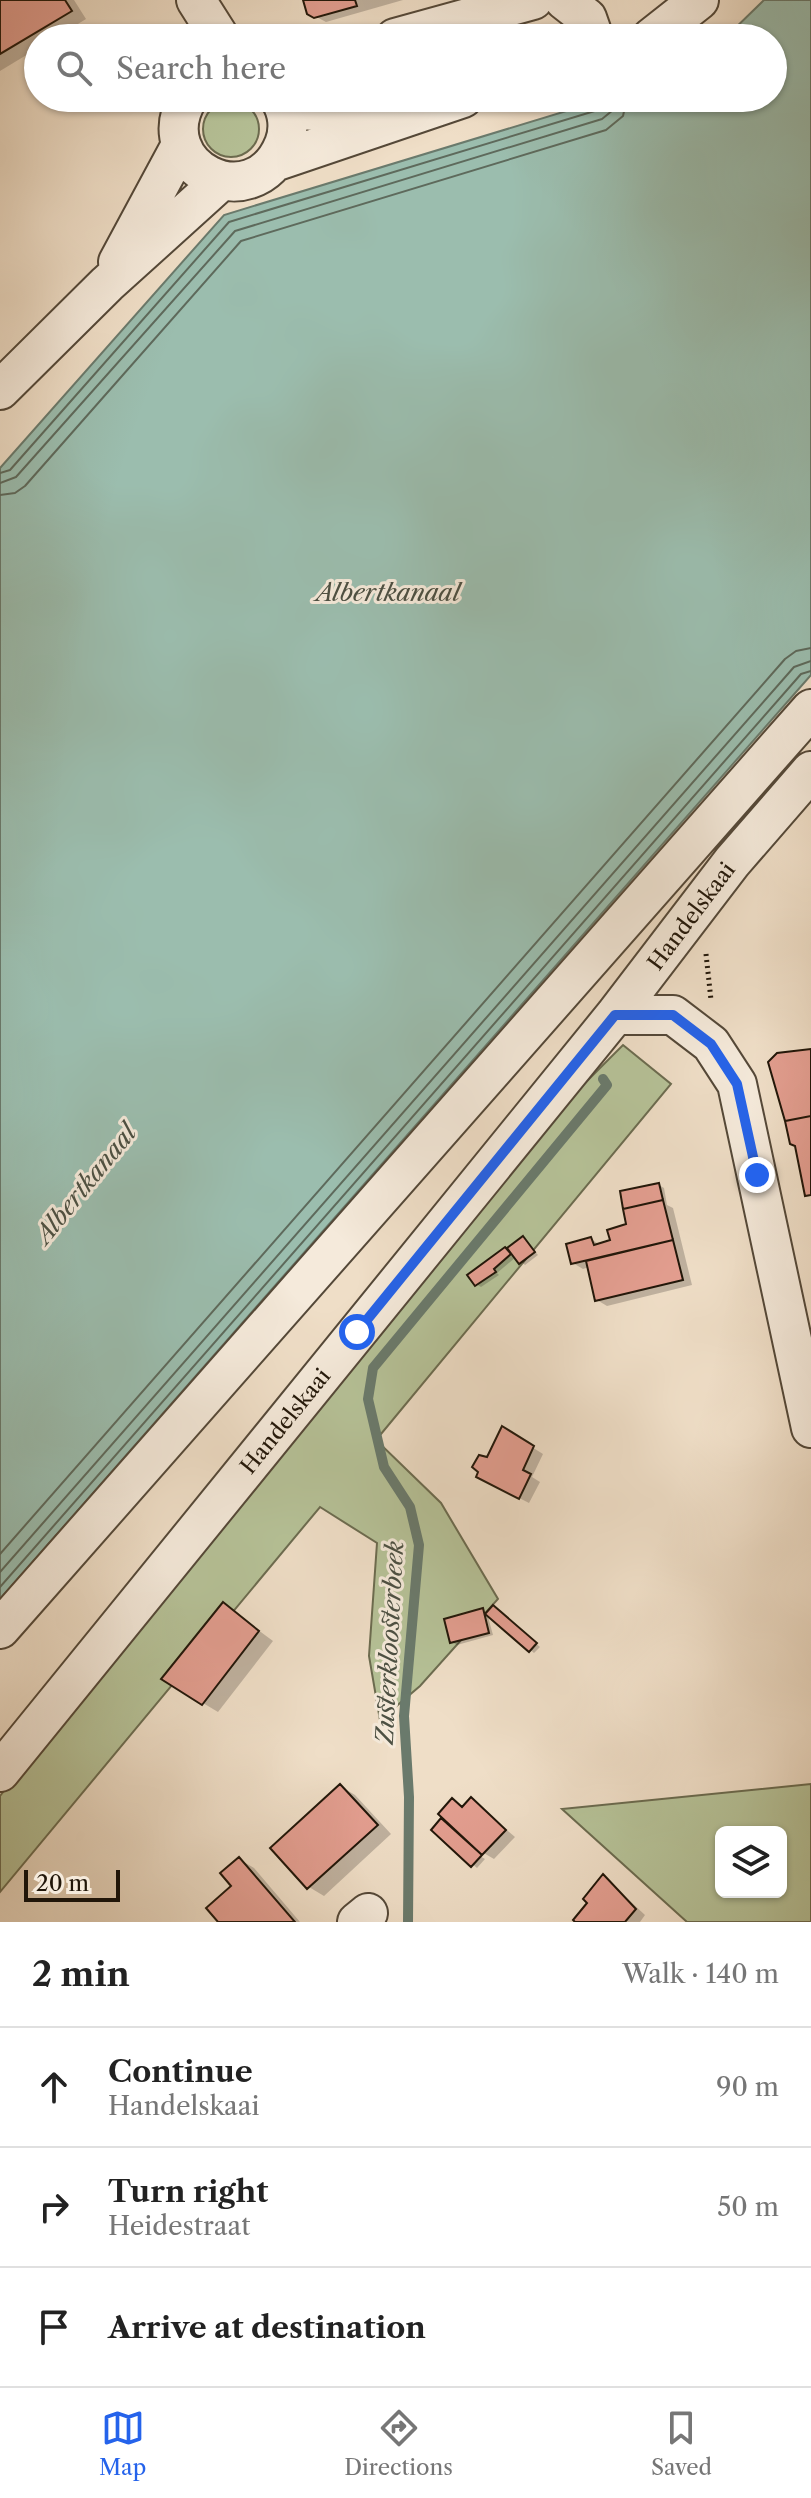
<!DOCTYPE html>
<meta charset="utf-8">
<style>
body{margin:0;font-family:"Libre Caslon Text",serif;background:#f6f6f6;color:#222}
.controls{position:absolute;right:24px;bottom:24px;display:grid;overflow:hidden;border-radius:12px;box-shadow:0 2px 6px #0004}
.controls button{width:72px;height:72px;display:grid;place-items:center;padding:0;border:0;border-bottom:2px solid #e0e0e0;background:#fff;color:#222;font:40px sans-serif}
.scale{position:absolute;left:24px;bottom:20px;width:96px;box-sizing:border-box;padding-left:8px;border:4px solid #211609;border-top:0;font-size:22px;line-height:28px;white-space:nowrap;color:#211609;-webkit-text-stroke:6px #f5eadb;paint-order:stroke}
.stop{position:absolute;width:24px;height:24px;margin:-18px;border:6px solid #2563eb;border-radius:50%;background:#fff}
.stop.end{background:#2563eb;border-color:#fff;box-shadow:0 2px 8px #0008}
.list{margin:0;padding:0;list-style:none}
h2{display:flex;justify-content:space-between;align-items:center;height:104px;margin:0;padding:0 32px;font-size:34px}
h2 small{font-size:26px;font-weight:400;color:#767676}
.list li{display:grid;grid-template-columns:52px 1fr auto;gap:24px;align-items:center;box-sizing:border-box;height:120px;padding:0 32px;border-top:2px solid #e0e0e0}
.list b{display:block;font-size:30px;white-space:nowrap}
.list p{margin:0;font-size:26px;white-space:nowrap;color:#767676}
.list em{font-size:26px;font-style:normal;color:#767676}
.icon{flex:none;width:44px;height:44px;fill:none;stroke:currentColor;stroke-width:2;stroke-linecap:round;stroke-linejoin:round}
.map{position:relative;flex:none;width:811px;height:1922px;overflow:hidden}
.search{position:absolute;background:#fff;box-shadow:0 2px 6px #0004;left:24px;right:24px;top:24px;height:88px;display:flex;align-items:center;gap:20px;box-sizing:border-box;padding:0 28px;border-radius:44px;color:#767676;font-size:30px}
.sheet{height:464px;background:#fff}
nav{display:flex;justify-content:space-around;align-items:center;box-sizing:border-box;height:112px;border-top:2px solid #e0e0e0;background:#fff;font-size:22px;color:#767676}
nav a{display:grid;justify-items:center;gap:4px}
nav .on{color:#2563eb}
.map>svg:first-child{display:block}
</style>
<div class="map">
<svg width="811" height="1922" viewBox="0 0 811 1922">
<rect width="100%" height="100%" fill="#efdec7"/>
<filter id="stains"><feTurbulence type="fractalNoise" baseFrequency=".0025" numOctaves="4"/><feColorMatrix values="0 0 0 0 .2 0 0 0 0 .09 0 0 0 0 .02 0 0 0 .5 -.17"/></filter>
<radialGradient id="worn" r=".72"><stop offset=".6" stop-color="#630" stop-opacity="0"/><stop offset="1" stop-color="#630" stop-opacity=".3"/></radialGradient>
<path fill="#b6c298" stroke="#6c6c50" stroke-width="2" fill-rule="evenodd" d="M203 129a28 28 0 1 1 56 0a28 28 0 1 1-56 0Z
M623 1045 671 1084 376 1440 441 1503 498 1599 420 1686 380 1720 369 1656 377 1543 320 1507 0 1892V1796L212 1527 583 1085Z
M811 1784V1922H687L562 1809ZM781 1832V1892H721V1832Z"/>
<path fill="#9bbdae" stroke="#6a7a6c" stroke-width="2" d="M764 0H811V675L0 1599V468L224 215 609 98H773V38H725Z"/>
<path fill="#0003" d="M0 0H74L86 19 55 38H38V48L0 71Z
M305 0H403L326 22 309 13Z
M659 1185 664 1188 667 1205 673 1208 692 1285 607 1306 597 1300 589 1267 583 1269 573 1263 591 1239 600 1245 612 1242Z
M523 1238 538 1255 525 1265 516 1257 497 1273 499 1275 481 1287 476 1284 470 1275Z
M503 1429 543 1454 532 1477 540 1482 529 1503 488 1482V1459Z
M224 1605 273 1641 218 1712 163 1679Z
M498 1610 540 1647 534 1653 487 1613 493 1635 457 1645 452 1642 482 1611 488 1614Z
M340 1786 355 1795 391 1834 324 1896 309 1887Z
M471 1800 515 1837 494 1859 475 1848 473 1852 485 1859 477 1868 434 1830 442 1821 454 1828 453 1801 464 1807Z
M239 1859 254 1868 300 1922H221Z
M604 1877 645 1915 640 1922H578Z"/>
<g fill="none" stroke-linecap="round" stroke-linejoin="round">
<path stroke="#5e6a5c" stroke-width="2" d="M0 473 10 470 229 222 598 110 605 98
M0 483 16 477 235 231 602 119 613 110 615 98
M0 495 15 493 25 486 241 241 606 130 623 116 627 98
M0 1554 785 659 796 651 811 648
M0 1572 794 667 811 661
M0 1587 801 674 811 671"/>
<path stroke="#6a7a6c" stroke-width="10" d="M408 1922 409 1797 404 1716 419 1545 410 1507 384 1467 368 1399 373 1368 607 1085 603 1079"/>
</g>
<path fill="#e39e90" stroke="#211609" stroke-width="2" d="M0 0H65L72 11 0 54Z
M303 0H355L357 6 314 18 307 14Z
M811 1049V1116L785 1121 768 1062 777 1053Z
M811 1116V1195L805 1196 795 1146 790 1144 785 1121Z
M659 1183 663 1200 623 1209 620 1191Z
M663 1200 673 1240 571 1264 566 1244 591 1237 594 1245 610 1240 607 1230 626 1224 623 1209Z
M523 1236 535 1252 519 1264 507 1248Z
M673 1240 683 1280 595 1301 586 1261Z
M505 1247 511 1254 494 1269 496 1272 475 1286 467 1275Z
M502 1426 534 1446 523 1470 531 1474 519 1499 476 1477 478 1472 472 1467 479 1455 487 1457Z
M223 1602 259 1631 202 1705 161 1679Z
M493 1605 537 1643 529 1652 485 1614Z
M483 1608 489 1633 450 1643 444 1619Z
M340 1784 378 1825 307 1889 270 1848Z
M471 1797 506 1830 482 1855 438 1814 452 1798 462 1807Z
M441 1818 482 1855 471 1867 431 1830Z
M239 1857 295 1922H218L206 1908 231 1886 220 1873Z
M603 1874 636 1909 625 1922H575L573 1920 587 1903 583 1899Z"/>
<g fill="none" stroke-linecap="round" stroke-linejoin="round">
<defs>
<path id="minor" d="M196 0 220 38
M564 0 587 18 594 38
M395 38 533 0
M651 38 699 0
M188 98C147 166 253 221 284 144 290 129 288 111 279 98
M286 108 380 119
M277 161 463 98
M118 262 181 145
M0 390 107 284 221 181
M615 1015H673L711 1044 737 1084 811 1428
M0 1629 811 709
M0 1772 615 1015 732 862 811 771
M357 1922 368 1913"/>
</defs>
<use href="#minor" stroke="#544838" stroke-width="42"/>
<path stroke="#211609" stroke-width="5" stroke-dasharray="2 4" stroke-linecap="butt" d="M706 954 711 1000"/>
<use href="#minor" stroke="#f5eadb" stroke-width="38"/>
</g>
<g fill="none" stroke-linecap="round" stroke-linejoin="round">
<path stroke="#2563eb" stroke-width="10" d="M357 1332 615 1015H673L711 1044 737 1084 757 1175"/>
</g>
<g text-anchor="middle" stroke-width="6" stroke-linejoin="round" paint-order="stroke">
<g font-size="22" fill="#211609" stroke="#f5eadb">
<text transform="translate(691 916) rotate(-53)" y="8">Handelskaai</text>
<text transform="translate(285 1421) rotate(-51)" y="8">Handelskaai</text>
</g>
<g font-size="24" font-style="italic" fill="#4c5043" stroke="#f5eadb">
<text x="388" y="601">Albertkanaal</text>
<text transform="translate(86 1184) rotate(-51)" y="8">Albertkanaal</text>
<text transform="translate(390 1643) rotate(-87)" y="8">Zusterkloosterbeek</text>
</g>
</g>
<rect width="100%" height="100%" filter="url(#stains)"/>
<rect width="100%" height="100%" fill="url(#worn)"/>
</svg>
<div class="controls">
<button><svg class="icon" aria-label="layers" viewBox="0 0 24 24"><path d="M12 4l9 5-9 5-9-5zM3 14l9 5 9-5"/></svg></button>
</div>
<div class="scale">20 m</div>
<div class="stop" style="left:357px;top:1332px"></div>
<div class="stop end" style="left:757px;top:1175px"></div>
<div class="search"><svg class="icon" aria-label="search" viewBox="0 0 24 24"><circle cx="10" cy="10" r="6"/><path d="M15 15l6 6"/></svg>Search here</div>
</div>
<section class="sheet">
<h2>2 min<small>Walk · 140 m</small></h2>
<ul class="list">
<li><svg class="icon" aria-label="ahead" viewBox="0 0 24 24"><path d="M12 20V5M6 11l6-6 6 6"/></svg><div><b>Continue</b><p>Handelskaai</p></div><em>90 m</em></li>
<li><svg class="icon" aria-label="right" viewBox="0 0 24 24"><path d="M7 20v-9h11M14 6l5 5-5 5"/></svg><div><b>Turn right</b><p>Heidestraat</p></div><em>50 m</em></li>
<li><svg class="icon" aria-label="arrive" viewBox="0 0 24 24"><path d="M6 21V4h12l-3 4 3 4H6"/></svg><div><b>Arrive at destination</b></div></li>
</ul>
</section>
<nav>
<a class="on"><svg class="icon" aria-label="map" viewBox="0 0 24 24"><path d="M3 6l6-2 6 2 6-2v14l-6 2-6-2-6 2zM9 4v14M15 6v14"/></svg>Map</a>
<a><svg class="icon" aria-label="directions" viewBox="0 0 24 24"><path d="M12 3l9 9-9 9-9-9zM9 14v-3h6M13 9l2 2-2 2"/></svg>Directions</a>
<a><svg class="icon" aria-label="saved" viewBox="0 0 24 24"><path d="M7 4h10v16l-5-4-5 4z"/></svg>Saved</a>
</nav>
